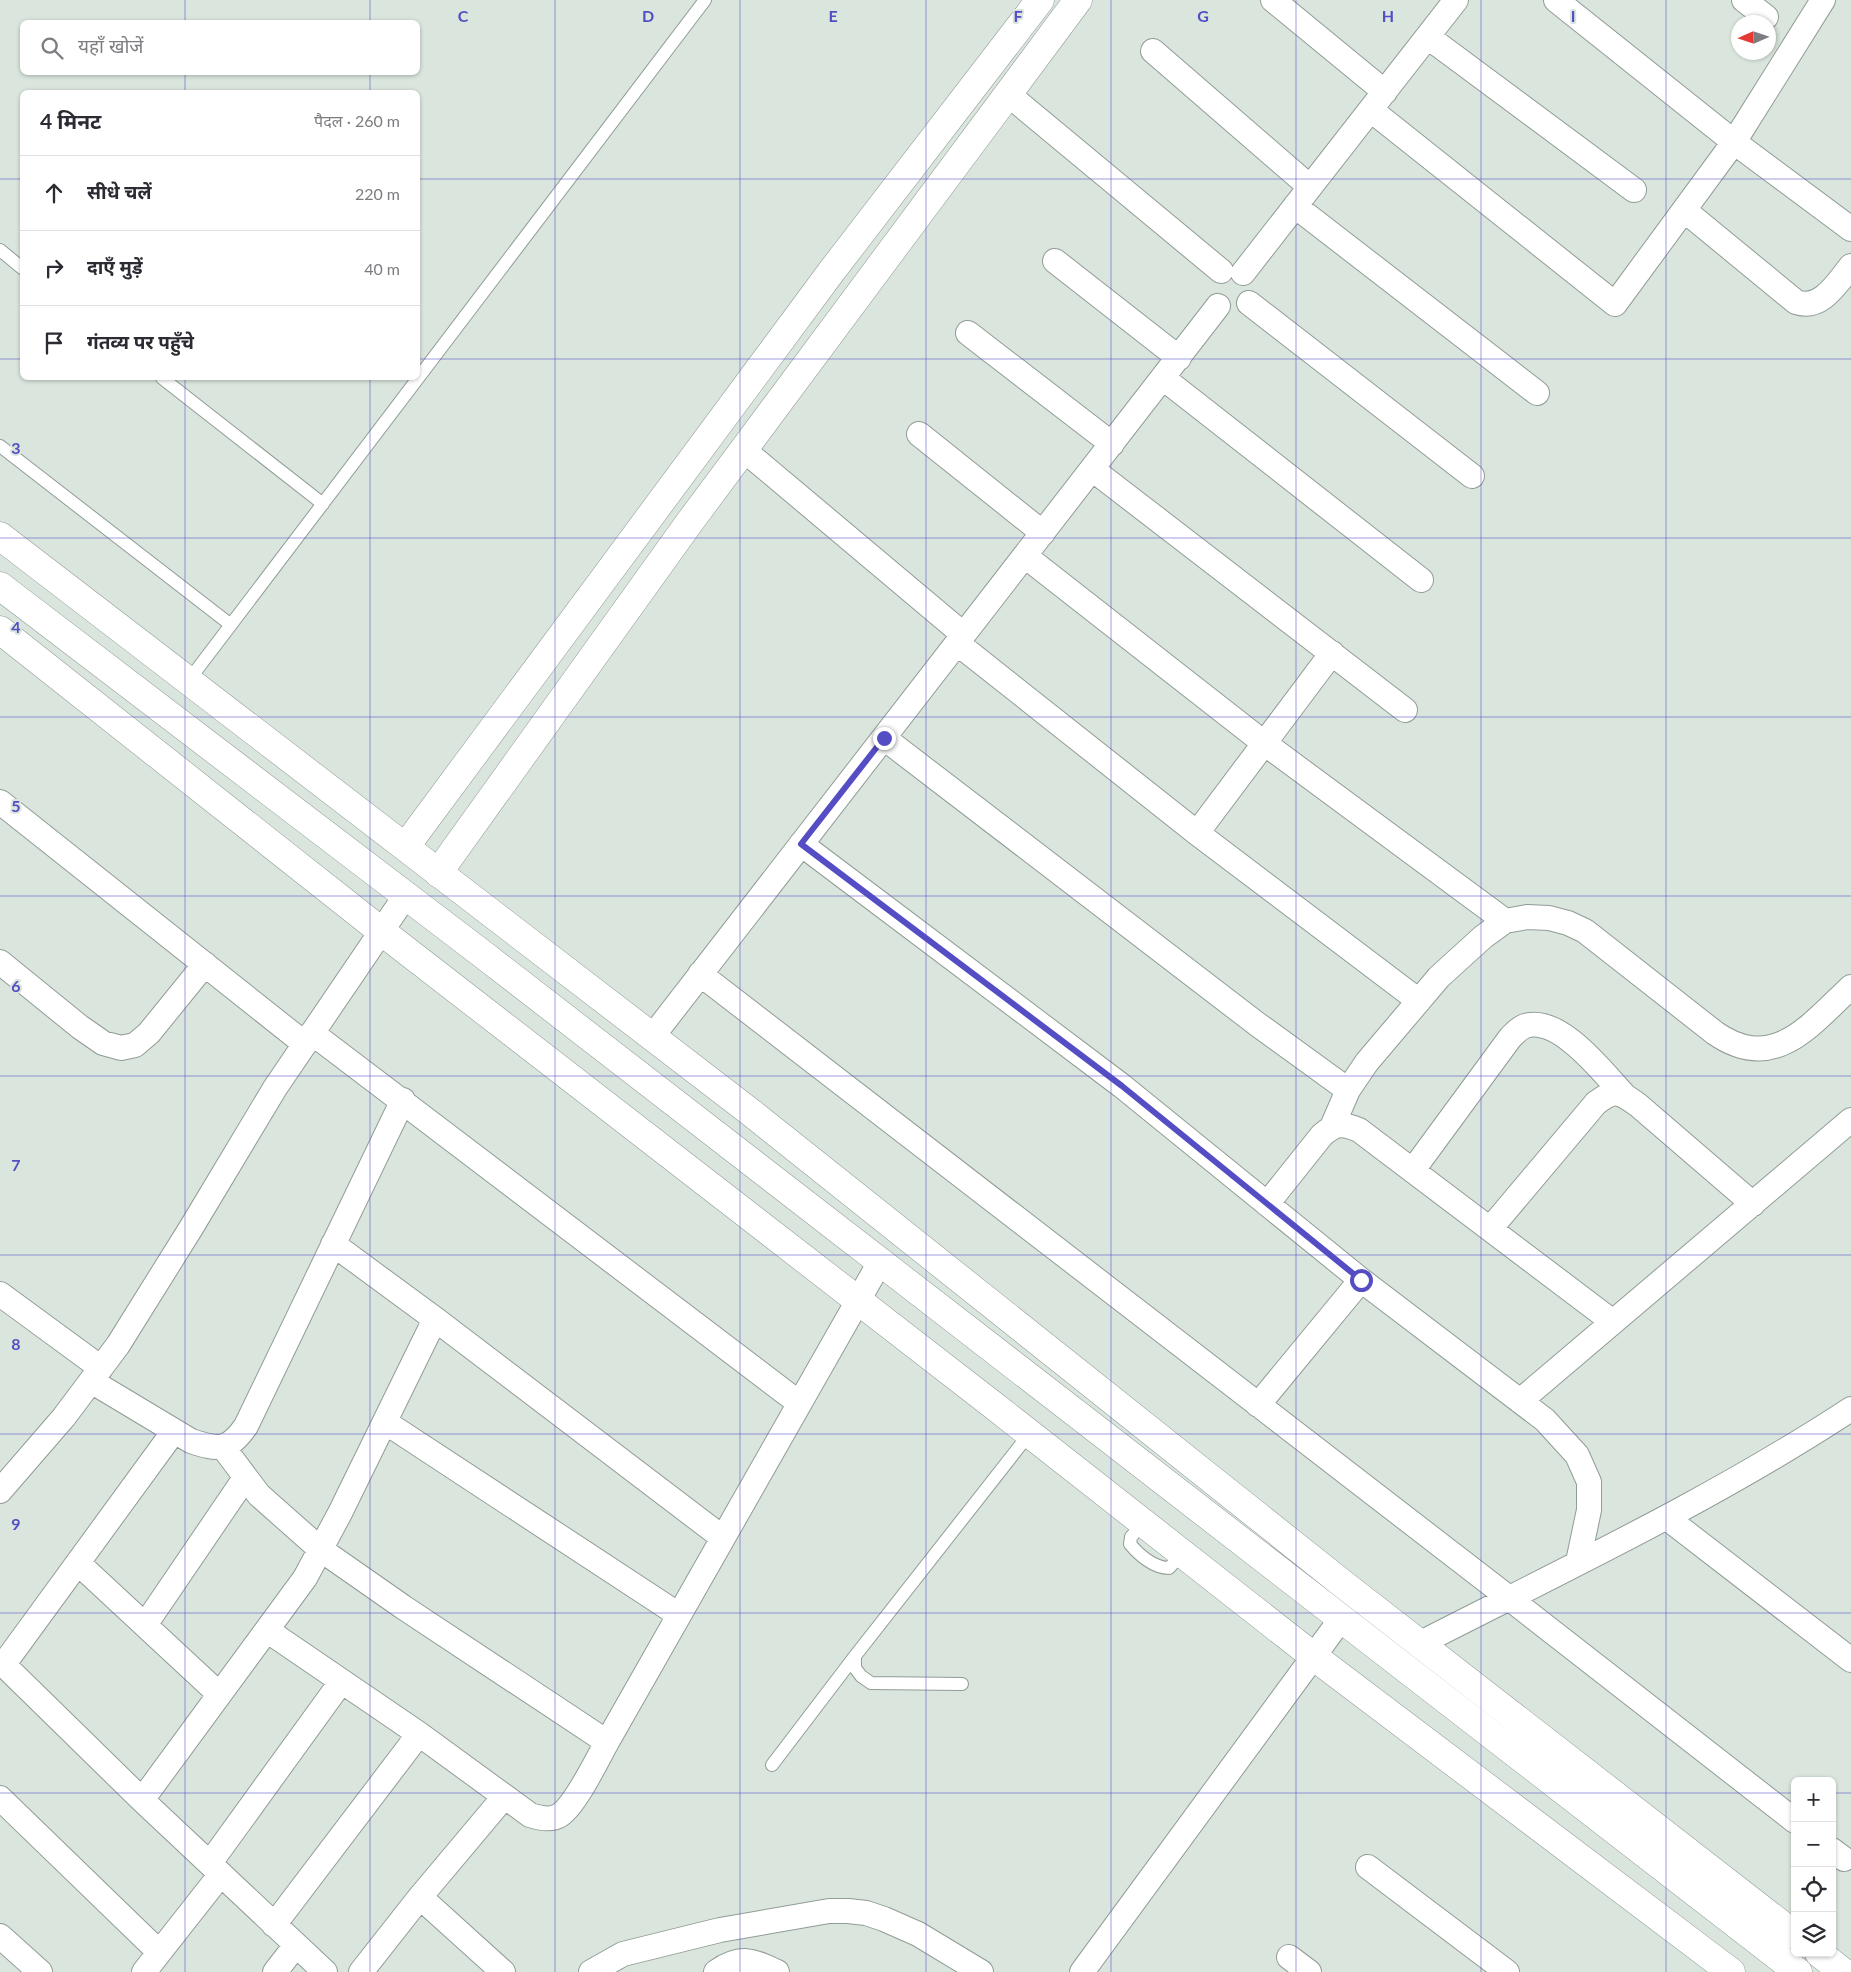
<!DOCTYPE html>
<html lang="hi">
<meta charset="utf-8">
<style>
body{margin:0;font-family:Lato,"Noto Sans Devanagari",sans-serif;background:#f7f7f7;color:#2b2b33}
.controls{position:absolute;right:15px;bottom:15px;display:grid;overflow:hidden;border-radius:8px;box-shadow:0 1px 4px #0004}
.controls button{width:45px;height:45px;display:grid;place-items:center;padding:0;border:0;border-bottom:1px solid #e1e1e2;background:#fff;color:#2b2b33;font:25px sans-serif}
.compass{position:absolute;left:1731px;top:15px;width:45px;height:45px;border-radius:50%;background:#fff;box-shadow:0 1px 4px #0004;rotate:267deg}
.stop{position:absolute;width:15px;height:15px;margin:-11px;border:4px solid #554dc4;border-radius:50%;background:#fff}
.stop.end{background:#554dc4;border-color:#fff;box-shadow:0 1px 5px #0008}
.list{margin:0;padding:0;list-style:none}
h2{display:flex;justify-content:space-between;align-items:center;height:65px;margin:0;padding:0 20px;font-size:21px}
h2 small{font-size:16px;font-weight:400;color:#7c7c81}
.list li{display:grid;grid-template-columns:32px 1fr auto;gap:15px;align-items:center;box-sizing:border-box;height:75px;padding:0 20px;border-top:1px solid #e1e1e2}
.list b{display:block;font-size:19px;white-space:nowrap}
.list em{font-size:16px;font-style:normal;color:#7c7c81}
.icon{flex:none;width:28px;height:28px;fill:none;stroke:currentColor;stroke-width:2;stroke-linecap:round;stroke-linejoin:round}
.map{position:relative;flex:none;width:1851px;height:1972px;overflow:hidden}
.search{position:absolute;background:#fff;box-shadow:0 1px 4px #0004;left:20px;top:20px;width:400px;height:55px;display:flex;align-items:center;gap:12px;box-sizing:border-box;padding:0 18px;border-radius:8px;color:#7c7c81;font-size:19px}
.panel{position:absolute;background:#fff;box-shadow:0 1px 4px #0004;left:20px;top:90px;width:400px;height:290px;border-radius:8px}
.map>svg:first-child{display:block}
</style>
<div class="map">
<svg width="1851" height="1972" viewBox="0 0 1851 1972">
<rect width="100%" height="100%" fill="#d9e5dd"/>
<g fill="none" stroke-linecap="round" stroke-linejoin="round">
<defs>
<path id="service" d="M0 250 22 268
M162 378 323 504
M0 446 231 625
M189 680 705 0
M1144 1522 1131 1537 1130 1544C1139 1555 1154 1568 1169 1568L1183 1553
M962 1684 871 1683 861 1676 855 1668V1656L1030 1433
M772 1765 855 1656"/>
<path id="minor" d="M1273 0 1385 92
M1556 0 1734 142 1851 229
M1744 0 1766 17
M1428 37 1634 190
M1153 51 1310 187
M1009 95 1221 271
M1371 110 1615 304 1734 142 1823 0
M1295 206 1537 393
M1684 210 1796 302C1821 311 1837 283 1851 266
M1055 261 1179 358
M1243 273 1456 0
M1249 303 1472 476
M968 333 1112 444
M1163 378 1421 580
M919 434 1043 533
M744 450 964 635
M1092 469 1405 710
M1025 556 1264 743 1505 921
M957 643 1197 833 1419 1001
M884 738 1257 1024 1348 1090
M0 802 305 1044
M1197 833 1332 653
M801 844 1122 1086 1361 1280 1545 1420 1577 1455 1589 1482V1510L1578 1562
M0 962 80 1027 103 1043 121 1048 135 1045 149 1033 205 964
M700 974 1509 1598 1795 1821
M312 1033 799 1403
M652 1037 1218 306
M1332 1127 1348 1090 1367 1062 1439 977 1483 937 1505 921 1527 917 1549 918 1568 923 1585 931 1715 1033C1774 1074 1810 1025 1851 987
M1413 1170 1510 1038C1514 1034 1519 1028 1525 1026 1560 1015 1604 1074 1625 1096
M1267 1204 1322 1135C1336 1123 1342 1123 1359 1130L1613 1322
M1490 1229 1596 1103C1615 1088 1620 1092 1638 1105L1753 1204
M333 1244 435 1319 723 1538
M0 1294 101 1368
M91 1381 191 1441C218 1450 228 1452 246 1426L403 1100
M1520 1401 1851 1120
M1258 1405 1361 1280
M385 1422 679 1615
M223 1447 259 1495 320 1549 403 1607 607 1742
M0 1491 64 1417 118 1345 191 1228 275 1088 406 895
M1667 1518 1851 1660
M78 1563 219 1694
M145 1625 245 1478
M268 1631 419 1734 530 1815C539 1818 551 1821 560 1815 576 1804 597 1760 607 1742L880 1262
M1419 1644C1565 1569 1714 1499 1851 1409
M0 1661 142 1800 325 1972
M4 1664 174 1431
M0 1798 159 1952
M142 1800 305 1578 340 1513 435 1319
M1832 1850 1844 1859
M210 1863 341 1682
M1368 1867 1507 1972
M420 1897 503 1972
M274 1925 419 1734
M0 1936 40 1972
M1289 1957 1309 1972
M144 1972 221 1874
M275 1972 296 1945
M361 1972 420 1897 504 1797
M591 1972 623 1954 720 1930 829 1911H848L866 1913 884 1919 918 1934 981 1972
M716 1972C740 1955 753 1960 777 1972
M1082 1972 1341 1619"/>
<path id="tertiary" d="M0 630 381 931 993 1405 1313 1656 1731 1972
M406 846 831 272 1040 0
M438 873 689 523 1078 0"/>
<path id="primary" d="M0 536 749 1111 1343 1584 1795 1935
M0 586 485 956 1798 1972
M1819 1953 1843 1972"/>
</defs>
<use href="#service" stroke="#919c95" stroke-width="14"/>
<use href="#minor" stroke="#919c95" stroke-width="26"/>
<use href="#tertiary" stroke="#919c95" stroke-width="29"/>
<use href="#primary" stroke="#919c95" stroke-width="29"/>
<use href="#service" stroke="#fff" stroke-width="12"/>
<use href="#minor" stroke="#fff" stroke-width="24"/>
<use href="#tertiary" stroke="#fff" stroke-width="28"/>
<use href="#primary" stroke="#fff" stroke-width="28"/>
</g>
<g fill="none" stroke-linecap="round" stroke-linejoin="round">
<path stroke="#554dc4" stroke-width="6" d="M884 738 801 844 1122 1086 1361 1280"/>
</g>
<path fill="none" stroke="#554dc4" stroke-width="1" stroke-opacity="0.55" d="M185 0V22M370 0V22M555 0V1972M740 0V1972M926 0V1972M1111 0V1972M1296 0V1972M1481 0V1972M1666 0V1972M185 72V92M370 72V92M0 179H22M418 179H1851M0 359H22M418 359H1851M185 378V1972M370 378V1972M0 538H1851M0 717H1851M0 896H1851M0 1076H1851M0 1255H1851M0 1434H1851M0 1613H1851M0 1793H1795M1832 1793H1851"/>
<g font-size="16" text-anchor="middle" font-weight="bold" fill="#554dc4" stroke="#d9e5dd" stroke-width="4" stroke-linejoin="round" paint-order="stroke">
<text x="463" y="22">C</text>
<text x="648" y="22">D</text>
<text x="833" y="22">E</text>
<text x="1018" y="22">F</text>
<text x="1203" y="22">G</text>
<text x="1388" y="22">H</text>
<text x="1573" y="22">I</text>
<text x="16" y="454">3</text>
<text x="16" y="633">4</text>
<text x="16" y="812">5</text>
<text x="16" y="992">6</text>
<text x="16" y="1171">7</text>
<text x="16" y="1350">8</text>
<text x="16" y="1530">9</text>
</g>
</svg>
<div class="controls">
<button>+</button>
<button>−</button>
<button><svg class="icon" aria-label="locate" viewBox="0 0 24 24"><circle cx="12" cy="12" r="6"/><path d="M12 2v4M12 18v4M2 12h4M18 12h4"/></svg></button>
<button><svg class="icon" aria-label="layers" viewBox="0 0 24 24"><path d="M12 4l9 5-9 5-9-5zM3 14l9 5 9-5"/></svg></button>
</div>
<svg class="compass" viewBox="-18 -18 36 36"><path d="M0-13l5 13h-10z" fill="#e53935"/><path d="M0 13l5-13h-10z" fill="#7c7c81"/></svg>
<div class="stop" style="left:1361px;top:1280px"></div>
<div class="stop end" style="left:884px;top:738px"></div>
<div class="search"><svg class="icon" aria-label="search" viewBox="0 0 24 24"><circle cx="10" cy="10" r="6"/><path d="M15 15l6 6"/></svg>यहाँ खोजें</div>
<section class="panel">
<h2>4 मिनट<small>पैदल · 260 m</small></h2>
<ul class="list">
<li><svg class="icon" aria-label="ahead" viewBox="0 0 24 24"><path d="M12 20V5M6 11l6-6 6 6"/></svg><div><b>सीधे चलें</b></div><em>220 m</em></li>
<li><svg class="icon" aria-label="right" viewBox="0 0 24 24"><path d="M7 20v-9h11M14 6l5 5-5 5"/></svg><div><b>दाएँ मुड़ें</b></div><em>40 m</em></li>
<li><svg class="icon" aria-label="arrive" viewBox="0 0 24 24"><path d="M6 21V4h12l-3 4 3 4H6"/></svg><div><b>गंतव्य पर पहुँचे</b></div></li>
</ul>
</section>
</div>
